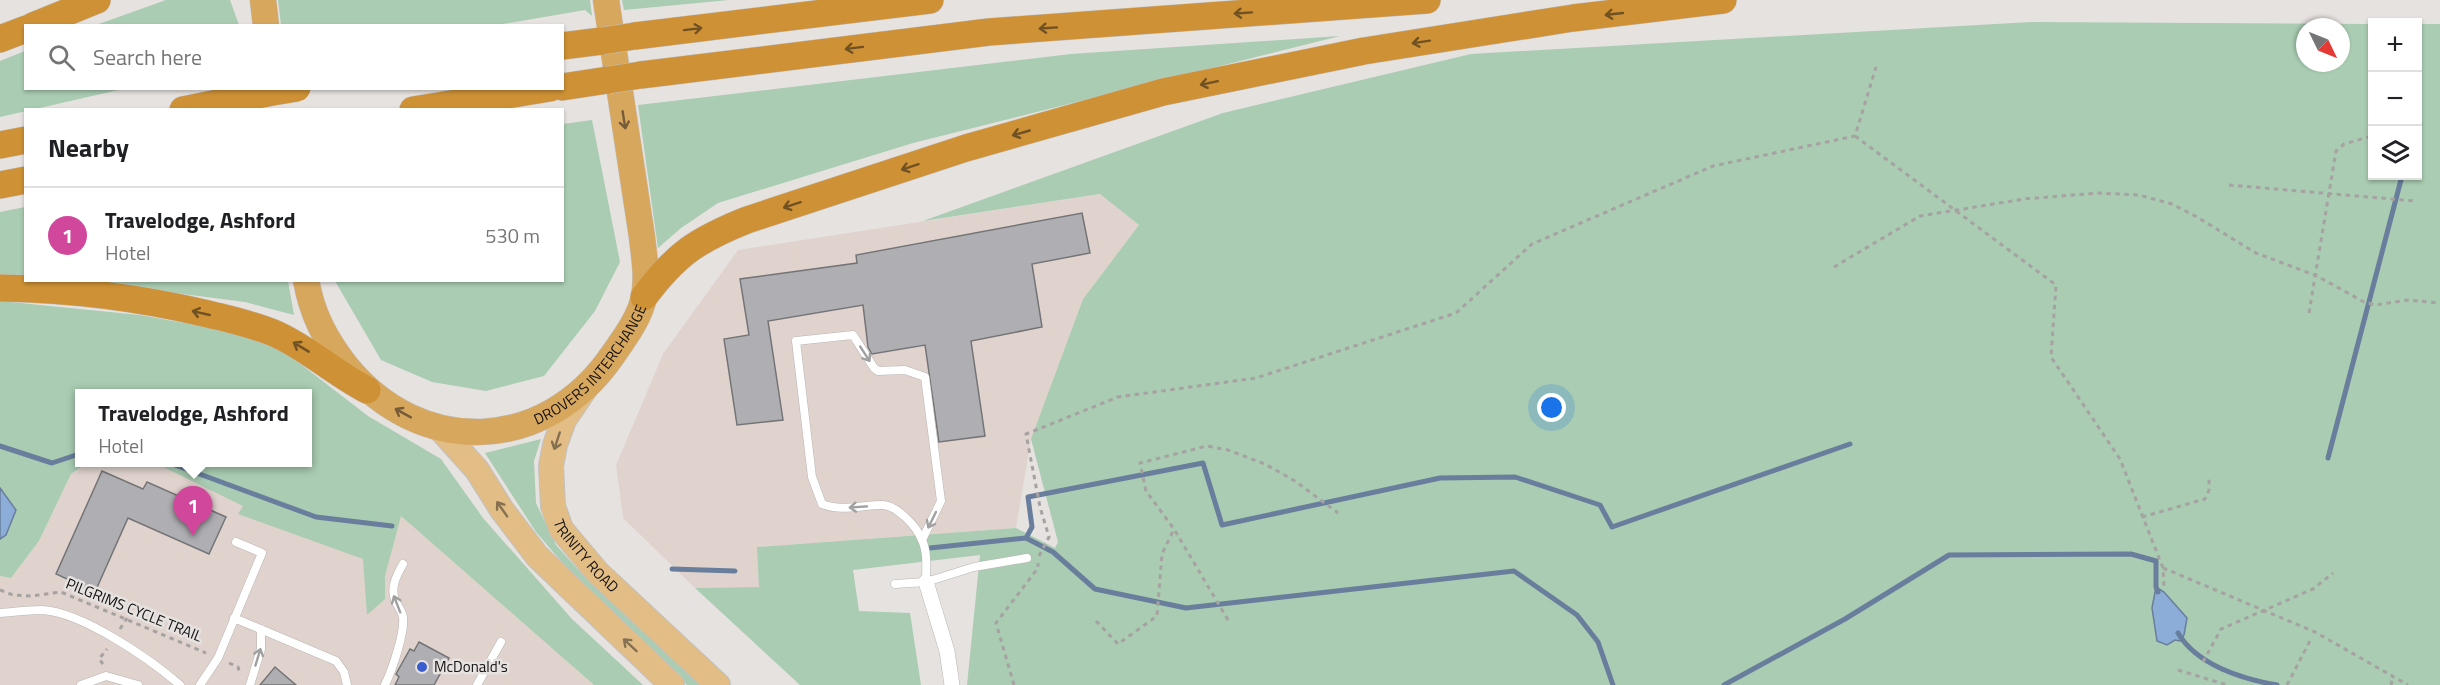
<!DOCTYPE html>
<meta charset="utf-8">
<style>
body{margin:0;font-family:"Titillium Web",sans-serif;background:#f2f2f2;color:#202124}
.controls{position:absolute;right:18px;top:18px;display:grid;overflow:hidden;border-radius:0px;box-shadow:0 2px 4px #0004}
.controls button{width:54px;height:54px;display:grid;place-items:center;padding:0;border:0;border-bottom:2px solid #e0e0e0;background:#fff;color:#202124;font:30px sans-serif}
.compass{position:absolute;left:2296px;top:18px;width:54px;height:54px;border-radius:50%;background:#fff;box-shadow:0 2px 4px #0004;rotate:133deg}
.you{position:absolute;left:1552px;top:408px;width:21px;height:21px;margin:-15px;border:4px solid #fff;border-radius:50%;background:#1a73e8;box-shadow:0 0 0 9px #1a73e833}
.badge{display:grid;place-items:center;width:39px;height:39px;border-radius:50%;background:#0f766e;color:#fff;font-size:20px;font-weight:700}
.pin{position:absolute;translate:-50% -50px;filter:drop-shadow(0 2px 3px #0008)}
.pin::after{content:'';position:absolute;top:32px;width:21px;height:18px;background:inherit;clip-path:polygon(0 0,100% 0,50% 100%)}
.popup{position:absolute;left:75px;top:389px;width:237px;height:78px;box-sizing:border-box;display:grid;place-content:center;border-radius:0px;background:#fff;filter:drop-shadow(0 2px 4px #0005);font-size:20px;white-space:nowrap;color:#757577}
.popup b{font-size:22px;color:#202124}
.popup::after{content:'';position:absolute;left:50%;top:100%;margin-left:-12px;border:12px solid transparent;border-top-color:#fff}
.list{margin:0;padding:0;list-style:none}
h2{display:flex;justify-content:space-between;align-items:center;height:78px;margin:0;padding:0 24px;font-size:26px}
h2 small{font-size:20px;font-weight:400;color:#757577}
.list li{display:grid;grid-template-columns:39px 1fr auto;gap:18px;align-items:center;box-sizing:border-box;height:96px;padding:0 24px;border-top:2px solid #e0e0e0}
.list b{display:block;font-size:22px;white-space:nowrap}
.list p{margin:0;font-size:20px;white-space:nowrap;color:#757577}
.list em{font-size:20px;font-style:normal;color:#757577}
.icon{flex:none;width:33px;height:33px;fill:none;stroke:currentColor;stroke-width:2;stroke-linecap:round;stroke-linejoin:round}
.map{position:relative;flex:none;width:2440px;height:685px;overflow:hidden}
.search{position:absolute;background:#fff;box-shadow:0 2px 4px #0004;left:24px;top:24px;width:540px;height:66px;display:flex;align-items:center;gap:15px;box-sizing:border-box;padding:0 21px;border-radius:0px;color:#757577;font-size:22px}
.panel{position:absolute;background:#fff;box-shadow:0 2px 4px #0004;left:24px;top:108px;width:540px;height:174px;border-radius:0px}
.map>svg:first-child{display:block}
</style>
<div class="map">
<svg width="2440" height="685" viewBox="0 0 2440 685">
<rect width="100%" height="100%" fill="#e6e2e0"/>
<path fill="#e0d3ce" d="M1101 194 1139 225 1083 299 1031 439 1016 528 758 547 759 587 695 588 623 518 616 465 663 354 738 250Z
M87 463H156L401 516 594 685H0V576L11 578 39 541 71 474Z"/>
<path fill="#a9ccb2" fill-rule="evenodd" d="M166 0H230L239 25H96Z
M278 0H590L592 16 585 10 497 25H281Z
M622 0H729L624 10Z
M2030 22 2372 24V176H2418V24H2440V685H967L980 555 853 570 859 611 910 613 921 685H800L695 588 759 587 757 547 1016 528 1055 548 1058 542 1031 439 1083 299 1139 225 1100 194 923 221 1223 113 1471 54ZM2305 27H2341V63H2305Z
M1340 36 913 143 718 203 681 228 658 248 638 105 1071 54Z
M25 51 26 88 123 89 0 117V61Z
M592 120 620 262 595 311 544 376 486 391 432 382 381 360 335 281 562 280 563 124Z
M25 207V277L0 276V212Z
M83 281H288L294 315 245 302Z
M0 301 140 315 234 332 285 352 368 416 441 459 483 518 572 619 643 685H594L401 516 385 576V599L367 615 363 559 238 514 243 506 155 463 307 462V394H79V462L87 463 71 474 39 541 11 578 0 576Z
M541 439 534 461 536 503 556 545 582 574 701 685H687L577 580 536 532 485 453Z"/>
<path fill="#8cadd7" stroke="#687e9c" stroke-width="1.5" d="M0 488 16 510 6 535 0 539Z
M2156 587 2164 592 2187 618 2184 635 2180 641 2175 640 2167 645 2157 641 2152 608Z"/>
<g fill="none" stroke-linecap="round" stroke-linejoin="round">
<path stroke="#687e9c" stroke-width="5" d="M0 446 52 463 79 454
M2328 458 2402 176
M167 462 316 517 392 526
M1026 538 1032 527 1028 497 1203 463 1222 525 1440 478 1515 477 1600 505 1612 527 1850 444
M930 548 1026 538 1053 552 1095 589 1186 608 1514 571 1577 615 1598 642 1613 685
M672 569 735 571
M2178 633C2197 665 2242 679 2277 685
M1724 685 1845 619 1949 555 2131 554 2156 561V587L2158 592"/>
</g>
<path fill="#afaeb2" stroke="#747477" stroke-width="1.5" d="M1082 213 1090 253 1032 264 1042 327 971 341 985 436 939 442 925 345 872 354 868 347 863 305 768 321 783 420 737 425 724 339 749 335 740 279 857 263 856 255Z
M102 471 143 489 147 482 226 517 209 554 128 518 95 592 56 574Z
M419 642 449 658 434 685H395L399 677 396 674 410 649 414 651Z
M275 667 296 685H260Z"/>
<g fill="none" stroke-linecap="round" stroke-linejoin="round">
<defs>
<path id="service" d="M922 540 941 501 925 377 905 370 878 371 874 368 853 335 796 341 812 477 822 504C842 512 861 505 882 505 897 505 917 527 922 540 928 553 926 569 926 582
M895 584 926 582 974 567 1027 558
M0 613C14 612 28 610 42 610 82 612 150 659 180 685
M234 618 336 661 344 672 347 685
M81 685 106 676 138 685
M200 685 218 658 262 553 236 542
M250 685 261 649V629
M385 685C392 670 405 633 403 617 402 611 397 605 395 600 390 587 397 575 403 564
M477 685 501 642"/>
<path id="minor" d="M926 582 947 651 952 685"/>
<g id="primary">
<path id="s1" d="M585 389 564 420 555 445 551 466 553 506 561 529 598 573 718 685"/>
<path d="M441 430 477 470 502 510 537 556 672 685"/>
</g>
<g id="trunk">
<path d="M263 0 266 26"/>
<path id="s2" d="M306 280C312 314 325 339 346 366 421 458 545 453 612 356 624 339 641 316 644 296 648 277 644 256 642 237L606 0"/>
</g>
<path id="motorway" d="M33 26 97 0
M635 36 930 0
M0 39 26 29
M562 46 602 41
M641 75 989 32 1427 0
M562 87 608 80
M183 110 267 93
M413 110 550 88
M0 145 26 140
M0 185 26 180
M0 288C69 289 141 298 208 314 232 320 256 325 278 335 310 350 336 374 367 390
M644 297C676 254 697 240 747 220L966 148 1163 92 1364 51 1573 18 1723 0"/>
</defs>
<use href="#service" stroke="#b8b4b2" stroke-width="9"/>
<use href="#minor" stroke="#b8b4b2" stroke-width="16"/>
<use href="#primary" stroke="#c2c1c1" stroke-width="26"/>
<use href="#trunk" stroke="#c2c1c1" stroke-width="27"/>
<use href="#motorway" stroke="#c2c1c1" stroke-width="28"/>
<path stroke="#a6a2a1" stroke-width="3" stroke-dasharray="4.5 4.5" stroke-linecap="butt" d="M2418 124 2423 122
M1855 136 2056 285 2051 357 2120 459 2163 568 2164 586
M2229 185 2415 201
M1834 267 1920 216 2024 199 2098 193 2139 195 2172 204 2197 217 2256 253 2317 276 2364 302 2375 305 2408 300 2440 303
M2309 313 2336 151 2344 144 2372 136
M2142 517 2205 499 2209 490V477
M1039 556 1049 537 1040 507 1026 434 1118 397 1256 378 1456 313 1532 244 1713 166 1855 136 1876 67
M2163 568 2315 632 2408 685
M0 590 13 595 31 596 61 592 206 653
M1228 620 1174 529 1146 491 1140 463 1207 446 1228 450 1265 464 1295 481 1338 513
M1096 621 1118 644 1157 616 1162 554 1174 529
M120 629 127 618
M2203 662 2221 629 2313 589 2333 573
M229 663 238 667 240 674
M103 664 99 659 107 649
M2178 670 2227 685
M1014 685 996 623 1038 568V563
M2287 685 2312 637
M2391 685 2393 676"/>
<use href="#service" stroke="#fff" stroke-width="8"/>
<use href="#minor" stroke="#fff" stroke-width="15"/>
<use href="#primary" stroke="#e2bd86" stroke-width="24"/>
<use href="#trunk" stroke="#d8a75e" stroke-width="26"/>
<use href="#motorway" stroke="#ce9135" stroke-width="27"/>
<defs>
<path id="motorway-bridge" d="M602 41 635 36
M608 80 641 75
M267 93 297 88"/>
</defs>
<use href="#motorway-bridge" stroke="#c2c1c1" stroke-width="28" stroke-linecap="butt"/>
<use href="#motorway-bridge" stroke="#ce9135" stroke-width="27"/>
</g>
<defs><path id="oneway-shaft" d="M-6 0H5M1.5-3L5.5 0L1.5 3" fill="none" stroke-width="1.6" stroke-linecap="round" stroke-linejoin="round" transform="scale(1.5)"/></defs>
<g stroke="#705123">
<use href="#oneway-shaft" transform="translate(1243 13) rotate(176)"/>
<use href="#oneway-shaft" transform="translate(1614 14) rotate(174)"/>
<use href="#oneway-shaft" transform="translate(1048 28) rotate(176)"/>
<use href="#oneway-shaft" transform="translate(693 29) rotate(-7)"/>
<use href="#oneway-shaft" transform="translate(1421 42) rotate(171)"/>
<use href="#oneway-shaft" transform="translate(854 48) rotate(173)"/>
<use href="#oneway-shaft" transform="translate(1209 83) rotate(168)"/>
<use href="#oneway-shaft" transform="translate(1021 133) rotate(164)"/>
<use href="#oneway-shaft" transform="translate(910 167) rotate(162)"/>
<use href="#oneway-shaft" transform="translate(792 205) rotate(162)"/>
<use href="#oneway-shaft" transform="translate(201 313) rotate(-167)"/>
<use href="#oneway-shaft" transform="translate(301 347) rotate(-149)"/>
</g>
<g stroke="#765c38">
<use href="#oneway-shaft" transform="translate(624 120) rotate(81)"/>
<use href="#oneway-shaft" transform="translate(403 413) rotate(-151)"/>
</g>
<g stroke="#a1a0a0">
<use href="#oneway-shaft" transform="translate(865 354) rotate(57)"/>
<use href="#oneway-shaft" transform="translate(858 507) rotate(176)"/>
<use href="#oneway-shaft" transform="translate(932 520) rotate(116)"/>
<use href="#oneway-shaft" transform="translate(397 604) rotate(-111)"/>
<use href="#oneway-shaft" transform="translate(258 657) rotate(-73)"/>
</g>
<g stroke="#857051">
<use href="#oneway-shaft" transform="translate(557 441) rotate(108)"/>
<use href="#oneway-shaft" transform="translate(502 509) rotate(-125)"/>
<use href="#oneway-shaft" transform="translate(630 645) rotate(-137)"/>
</g>
<circle fill="#3a5dce" stroke="#e6e2e0" stroke-width="2" cx="422" cy="667" r="6"/>
<g text-anchor="middle" stroke-width="5" stroke-linejoin="round" paint-order="stroke">
<g font-size="15" fill="#131111" stroke="#e6e2e0">
<text dy="5" stroke="none"><textPath href="#s2" startOffset="387">DROVERS INTERCHANGE</textPath></text>
<text dy="5" stroke="none"><textPath href="#s1" startOffset="186">TRINITY ROAD</textPath></text>
<text transform="translate(134 610) rotate(22)" y="5">PILGRIMS CYCLE TRAIL</text>
</g>
<g font-size="15" fill="#131111" stroke="#e6e2e0" text-anchor="start">
<text x="434" y="672">McDonald's</text>
</g>
</g>
</svg>
<div class="controls">
<button>+</button>
<button>−</button>
<button><svg class="icon" aria-label="layers" viewBox="0 0 24 24"><path d="M12 4l9 5-9 5-9-5zM3 14l9 5 9-5"/></svg></button>
</div>
<svg class="compass" viewBox="-18 -18 36 36"><path d="M0-13l5 13h-10z" fill="#e53935"/><path d="M0 13l5-13h-10z" fill="#757577"/></svg>
<div class="you"></div>
<div class="pin badge" style="left:193px;top:536px;background:#d1479c">1</div>
<div class="popup"><b>Travelodge, Ashford</b>Hotel</div>
<div class="search"><svg class="icon" aria-label="search" viewBox="0 0 24 24"><circle cx="10" cy="10" r="6"/><path d="M15 15l6 6"/></svg>Search here</div>
<section class="panel">
<h2>Nearby<small></small></h2>
<ul class="list">
<li><span class="badge" style="background:#d1479c">1</span><div><b>Travelodge, Ashford</b><p>Hotel</p></div><em>530 m</em></li>
</ul>
</section>
</div>
